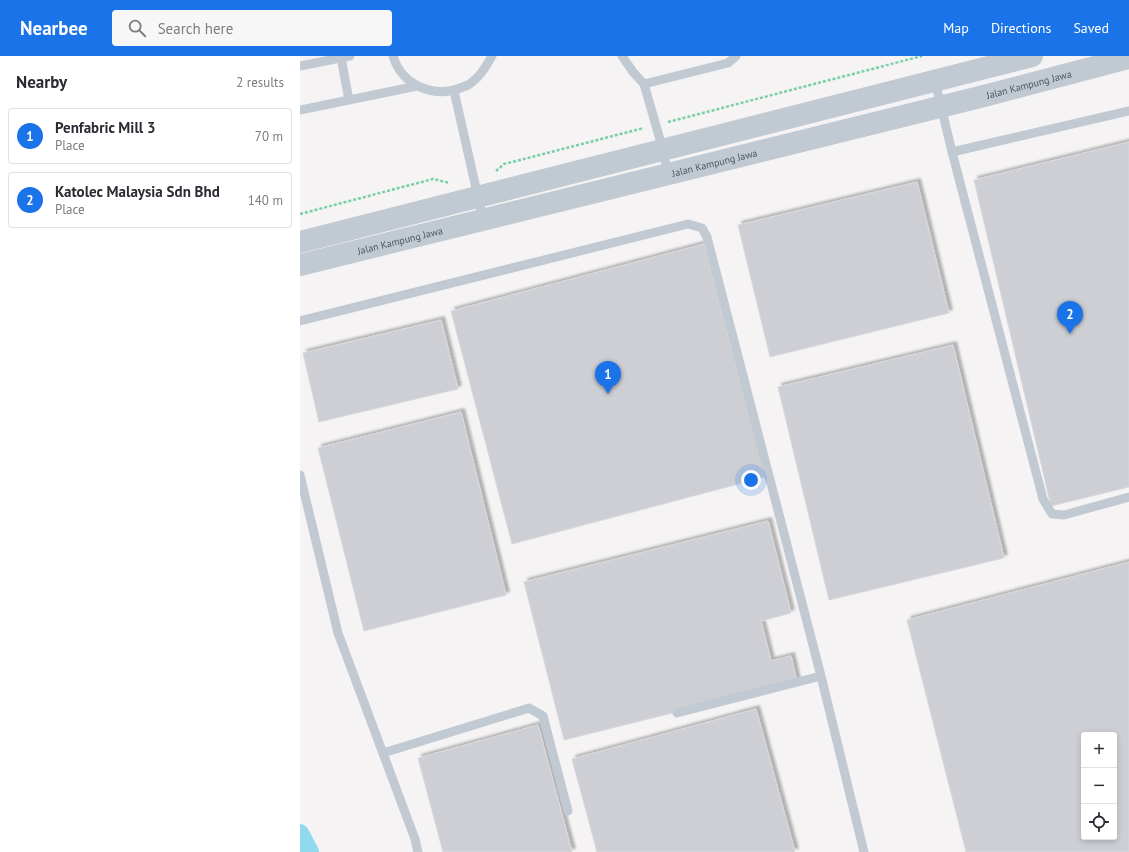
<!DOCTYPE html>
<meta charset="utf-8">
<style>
body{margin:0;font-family:"PT Sans",sans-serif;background:#f7f7f7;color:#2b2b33}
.controls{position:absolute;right:12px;bottom:12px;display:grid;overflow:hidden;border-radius:4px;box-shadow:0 2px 6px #0003}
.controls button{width:36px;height:36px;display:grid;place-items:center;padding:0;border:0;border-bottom:1px solid #e1e1e2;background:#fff;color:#2b2b33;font:20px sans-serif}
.you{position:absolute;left:451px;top:424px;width:14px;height:14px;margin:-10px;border:3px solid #fff;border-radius:50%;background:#1a73e8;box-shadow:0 0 0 6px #1a73e833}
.badge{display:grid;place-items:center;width:26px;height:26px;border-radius:50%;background:#1a73e8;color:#fff;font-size:13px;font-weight:700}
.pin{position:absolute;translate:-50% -33px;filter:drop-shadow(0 1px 2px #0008)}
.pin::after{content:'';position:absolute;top:21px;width:14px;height:12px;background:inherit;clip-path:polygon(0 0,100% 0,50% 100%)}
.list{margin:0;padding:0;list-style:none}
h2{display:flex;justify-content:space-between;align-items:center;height:52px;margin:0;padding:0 16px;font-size:17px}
h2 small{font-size:13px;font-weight:400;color:#7c7c81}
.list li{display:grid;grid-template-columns:26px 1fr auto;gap:12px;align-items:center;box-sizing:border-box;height:56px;margin:0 8px 8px;padding:0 8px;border:1px solid #e1e1e2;border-radius:4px}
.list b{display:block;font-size:15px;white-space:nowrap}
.list p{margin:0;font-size:13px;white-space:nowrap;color:#7c7c81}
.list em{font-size:13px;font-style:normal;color:#7c7c81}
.icon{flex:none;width:22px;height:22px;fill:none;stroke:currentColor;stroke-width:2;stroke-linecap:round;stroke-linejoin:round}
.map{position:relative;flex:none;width:829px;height:796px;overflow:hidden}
header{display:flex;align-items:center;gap:24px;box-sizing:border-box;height:56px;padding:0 20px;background:#1a73e8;color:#fff}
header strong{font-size:19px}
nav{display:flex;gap:22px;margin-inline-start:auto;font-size:14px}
.search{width:280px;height:36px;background:#f7f7f7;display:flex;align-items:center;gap:10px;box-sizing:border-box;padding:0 14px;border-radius:4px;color:#7c7c81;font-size:15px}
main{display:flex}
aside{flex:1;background:#fff}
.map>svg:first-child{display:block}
</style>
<header>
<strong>Nearbee</strong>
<div class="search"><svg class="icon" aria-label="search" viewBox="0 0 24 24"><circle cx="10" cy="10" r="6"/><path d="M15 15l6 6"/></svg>Search here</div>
<nav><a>Map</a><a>Directions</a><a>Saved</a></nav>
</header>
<main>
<aside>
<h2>Nearby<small>2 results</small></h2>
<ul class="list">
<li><span class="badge">1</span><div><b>Penfabric Mill 3</b><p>Place</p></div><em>70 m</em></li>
<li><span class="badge">2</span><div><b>Katolec Malaysia Sdn Bhd</b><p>Place</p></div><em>140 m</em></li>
</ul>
</aside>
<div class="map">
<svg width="829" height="796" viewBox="0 0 829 796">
<defs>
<filter id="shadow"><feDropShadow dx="3.5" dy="-3.5" stdDeviation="1" flood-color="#0004"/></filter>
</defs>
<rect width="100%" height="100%" fill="#f5f3f3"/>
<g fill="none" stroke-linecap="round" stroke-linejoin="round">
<path stroke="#90daee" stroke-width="18" d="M0 777 10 796"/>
</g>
<path fill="#cdcfd5" stroke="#d7d9de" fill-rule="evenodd" filter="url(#shadow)" d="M829 86V431L751 450 674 124Z
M617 126 649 257 470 301 438 169Z
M404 188 465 421 212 488 151 255Z
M141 264 158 333 19 366 3 297Z
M653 289 704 502 529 544 478 331Z
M161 356 206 539 64 575 18 392Z
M468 465 491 557 461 565 471 605 491 600 497 626 264 684 224 526Z
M829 506V796H666L607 564ZM784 679H814V781H784Z
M456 653 495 796H297L272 703Z
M238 669 272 796H143L118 702Z"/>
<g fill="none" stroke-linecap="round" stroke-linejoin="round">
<path stroke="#7ad0a6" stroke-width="2.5" stroke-dasharray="3 2" stroke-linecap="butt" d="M368 66 622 0
M196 115 204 108 344 72
M0 158 133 123 150 127"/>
<path stroke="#c1cad2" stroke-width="9" d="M93 0C102 30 135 43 163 31 166 30 169 29 171 27 181 20 186 10 192 0
M322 0 333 16 344 28 363 94 368 118
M41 2 49 44
M0 10 50 0
M635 25 652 96 743 443 752 458 764 459 829 441
M344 28 428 7 436 0
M154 35 183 163
M0 54 117 30
M652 96 829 55
M0 265 388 168 402 172 407 181 521 620 564 796
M0 419 38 577 115 783 118 796
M377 657 521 620
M83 697 229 652 243 660 268 755"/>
<g stroke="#c1cad2" stroke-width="22">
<path d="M0 186 732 0"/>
<path id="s1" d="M0 209 676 42 829 2"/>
</g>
</g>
<g text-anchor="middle" stroke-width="3.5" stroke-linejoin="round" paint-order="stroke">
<g font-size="10" fill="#4a5661" stroke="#fff">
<text dy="4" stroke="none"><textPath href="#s1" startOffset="751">Jalan Kampung Jawa</textPath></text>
<text dy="4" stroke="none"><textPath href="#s1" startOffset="427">Jalan Kampung Jawa</textPath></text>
<text dy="4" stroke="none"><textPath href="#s1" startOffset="103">Jalan Kampung Jawa</textPath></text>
</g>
</g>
</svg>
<div class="controls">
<button>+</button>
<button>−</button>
<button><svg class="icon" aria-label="locate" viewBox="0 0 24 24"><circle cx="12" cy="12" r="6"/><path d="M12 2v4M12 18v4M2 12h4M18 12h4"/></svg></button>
</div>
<div class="you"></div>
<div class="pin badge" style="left:308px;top:338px">1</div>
<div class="pin badge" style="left:770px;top:278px">2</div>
</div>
</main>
